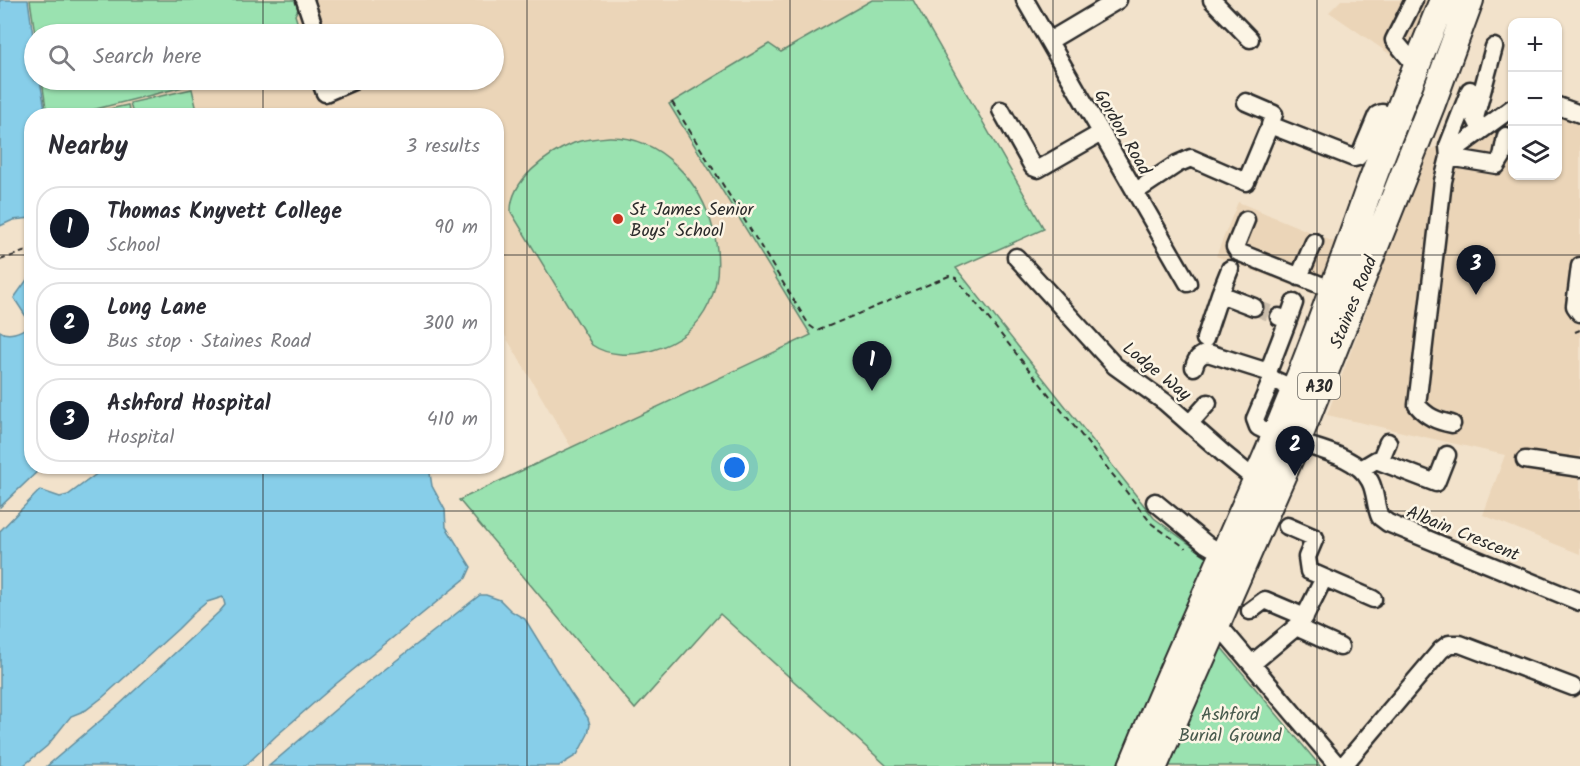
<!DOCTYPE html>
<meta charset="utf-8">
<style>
body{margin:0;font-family:Kalam,sans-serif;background:#f2f2f3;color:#2b2b33}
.controls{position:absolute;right:18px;top:18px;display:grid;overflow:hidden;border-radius:12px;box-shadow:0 2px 4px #0004}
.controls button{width:54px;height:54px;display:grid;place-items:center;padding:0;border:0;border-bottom:2px solid #e1e1e2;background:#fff;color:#2b2b33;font:30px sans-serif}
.you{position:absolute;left:735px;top:468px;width:21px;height:21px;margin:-15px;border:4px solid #fff;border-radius:50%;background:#1a73e8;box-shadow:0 0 0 9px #1a73e833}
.badge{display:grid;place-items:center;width:39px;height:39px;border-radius:50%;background:#111827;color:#fff;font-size:20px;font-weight:700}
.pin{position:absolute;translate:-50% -50px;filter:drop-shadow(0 2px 3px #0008)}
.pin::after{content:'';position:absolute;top:32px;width:21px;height:18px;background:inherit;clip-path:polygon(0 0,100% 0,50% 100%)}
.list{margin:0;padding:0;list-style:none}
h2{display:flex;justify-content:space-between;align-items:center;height:78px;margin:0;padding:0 24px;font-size:26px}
h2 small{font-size:20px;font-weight:400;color:#7c7c81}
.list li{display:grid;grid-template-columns:39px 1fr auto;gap:18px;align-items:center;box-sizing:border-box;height:84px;margin:0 12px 12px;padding:0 12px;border:2px solid #e1e1e2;border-radius:24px}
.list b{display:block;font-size:22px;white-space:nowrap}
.list p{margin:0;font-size:20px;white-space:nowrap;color:#7c7c81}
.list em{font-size:20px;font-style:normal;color:#7c7c81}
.icon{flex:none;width:33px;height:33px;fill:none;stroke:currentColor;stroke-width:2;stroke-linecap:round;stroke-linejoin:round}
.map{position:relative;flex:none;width:1580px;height:766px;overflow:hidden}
.search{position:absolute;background:#fff;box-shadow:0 2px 4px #0004;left:24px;top:24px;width:480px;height:66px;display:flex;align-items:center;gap:15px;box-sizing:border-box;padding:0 21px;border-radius:33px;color:#7c7c81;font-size:22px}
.panel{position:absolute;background:#fff;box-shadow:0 2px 4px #0004;left:24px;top:108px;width:480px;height:366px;border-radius:24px}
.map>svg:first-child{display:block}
</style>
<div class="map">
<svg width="1580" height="766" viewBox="0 0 1580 766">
<rect width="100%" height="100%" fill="#f2e2cb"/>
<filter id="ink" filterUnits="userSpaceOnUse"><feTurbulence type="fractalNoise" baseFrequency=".0167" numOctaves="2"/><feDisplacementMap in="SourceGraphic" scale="12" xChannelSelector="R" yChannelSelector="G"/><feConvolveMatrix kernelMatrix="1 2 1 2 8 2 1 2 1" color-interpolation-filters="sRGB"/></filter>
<g filter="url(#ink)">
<path fill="#ebd5b8" d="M30 0H913L1044 229 956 268 1154 518 1207 557 1208 562 1118 766H887L720 614 635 709 459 500 571 447 497 322 496 116 47 115 42 80H494V34H35Z
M1341 0H1430L1404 64 1329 12Z
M1512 98V176H1558V101L1580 110V554L1483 515 1505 455 1327 415 1425 154Z
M1238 202 1339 244 1319 296 1216 256Z"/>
<path fill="#9ae2b0" stroke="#62866e" stroke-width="1.5" d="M30 0H296L298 9 295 15 301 34H35Z
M872 0H913L1044 229 956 268 1154 518 1207 557 1208 562 1118 766H887L720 614 635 709 459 500 811 335 669 104 769 44 781 52Z
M42 80H211L72 115H47Z
M192 89 198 115H133L130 103Z
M128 105 130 115H82Z
M610 137C712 136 771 318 650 351 631 356 608 356 592 345L511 212C510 180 547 154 574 143 585 139 598 138 610 137Z
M1220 646 1320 766H1166Z"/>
<path fill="#87cee9" stroke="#628d9d" stroke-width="1.5" d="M0 0H28L34 43V80H40L46 115 32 116 31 218 13 220 0 226Z
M31 274 32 466 42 467 0 507V331C8 337 21 332 28 326L27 318 14 298Z
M106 467H429L432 486 445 510 446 527 471 567 466 578 337 683 276 736 245 766H47L120 704 220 611 225 605 223 597 207 602 195 612 178 629 103 697 86 710 71 716 47 746 23 766H0V531L40 490 60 497 68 495Z
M480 595H486L500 600 511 611 525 619 570 692 588 718 590 725 588 734 577 755 559 766H269L356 692Z"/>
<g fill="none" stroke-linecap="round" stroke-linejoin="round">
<path stroke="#cabdab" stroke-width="16" stroke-dasharray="16 8" stroke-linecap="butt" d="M1254 307 1279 317"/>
<defs>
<path id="minor" d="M1025 0 1188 283
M1212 0 1250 39
M1414 0 1394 40 1416 66
M304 34 313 24 305 0
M1049 41 1118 0
M320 80 325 93 353 81
M1470 90 1448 146 1449 157 1497 165 1502 157 1506 136
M1246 102 1274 114 1270 125 1354 158 1358 157 1361 153 1377 115 1382 113 1397 117
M1558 106 1580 114
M1001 110 1033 167 1038 169 1101 133
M1481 130 1475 118 1494 47
M1135 192 1177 164 1191 158 1246 182 1267 132
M1246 220 1235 247 1238 252 1333 290
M1016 257 1115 366 1165 402 1224 454 1257 481
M1580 266 1575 306 1580 313
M1299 277 1314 242
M1220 294 1230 269
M1279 317 1288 320 1268 372 1272 379 1295 389
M1288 320 1294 303
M1205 339 1220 294 1254 307
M1194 367C1196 359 1199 355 1208 353L1268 372
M1190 423 1208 403
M1452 424C1437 421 1427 417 1417 405L1443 181 1449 157 1457 148 1512 108
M1264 430 1258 427 1255 419 1272 379
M1297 442C1320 450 1358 457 1370 481 1376 492 1375 506 1380 517L1388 523 1580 602
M1525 460 1580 468
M1380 461 1388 442
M1361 469 1376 460 1436 483 1447 455
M1155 502 1206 544 1223 554
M1287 526 1315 538 1307 557 1309 571 1373 599
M1250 611 1265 600 1305 617
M1215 625 1221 628 1338 766
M1296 627 1340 647
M1253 663 1302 622 1324 578
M1343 766 1441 650 1449 644H1460L1573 687"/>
<path id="highway" d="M1132 766C1184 638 1244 514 1296 386 1323 320 1346 253 1370 186 1393 124 1418 62 1443 0
M1154 766 1297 442 1431 106 1470 0"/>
</defs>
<use href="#minor" stroke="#2b2b2b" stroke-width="21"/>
<use href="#highway" stroke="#2b2b2b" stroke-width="30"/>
<path stroke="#2b2b2b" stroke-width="2" stroke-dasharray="6 4.5" stroke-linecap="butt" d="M672 102 809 325 817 331 949 276 956 278 1152 524 1186 548
M0 260 32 249
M1575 332 1580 330"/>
<use href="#minor" stroke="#fcf5e5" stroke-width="16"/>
<use href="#highway" stroke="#fcf5e5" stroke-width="26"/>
</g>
</g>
<path fill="none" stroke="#2b2b2b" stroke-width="1.5" stroke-opacity="0.55" d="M263 0V34M527 0V766M790 0V766M1053 0V766M1317 0V766M263 80V116M0 255H32M496 255H1580M263 466V766M0 511H1580"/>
<circle fill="#c8321e" stroke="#fcf5e5" stroke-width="2" cx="618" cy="219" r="6"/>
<g text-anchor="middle" stroke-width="5" stroke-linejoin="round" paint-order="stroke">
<rect fill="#fcf5e5" stroke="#6a6863" stroke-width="1.5" x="1298" y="373" width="42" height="26" rx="4.5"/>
<g font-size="16" font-weight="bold" fill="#2b2b2b">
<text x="1319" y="392">A30</text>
</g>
<g font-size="18" fill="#2b2b2b" stroke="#fcf5e5">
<text transform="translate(1123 132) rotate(60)" y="6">Gordon Road</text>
<text transform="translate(1353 302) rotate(-68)" y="6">Staines Road</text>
<text transform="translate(1157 371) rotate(39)" y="6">Lodge Way</text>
<text transform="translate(1463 533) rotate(22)" y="6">Albain Crescent</text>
</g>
<g font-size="18" fill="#2b2b2b" stroke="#fcf5e5" text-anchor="start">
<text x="630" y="215">St James Senior<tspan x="630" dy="21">Boys' School</tspan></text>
</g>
<g font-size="18" fill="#47594c" stroke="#fcf5e5">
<text x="1230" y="720">Ashford<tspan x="1230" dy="21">Burial Ground</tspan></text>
</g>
</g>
</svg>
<div class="controls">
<button>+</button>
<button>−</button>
<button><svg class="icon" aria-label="layers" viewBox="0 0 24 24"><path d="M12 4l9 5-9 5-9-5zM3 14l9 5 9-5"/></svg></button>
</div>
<div class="you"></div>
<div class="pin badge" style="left:872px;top:391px">1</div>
<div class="pin badge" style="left:1295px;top:476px">2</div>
<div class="pin badge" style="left:1476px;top:295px">3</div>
<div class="search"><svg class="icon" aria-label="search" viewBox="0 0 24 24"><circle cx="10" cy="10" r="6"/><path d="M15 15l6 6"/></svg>Search here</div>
<section class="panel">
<h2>Nearby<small>3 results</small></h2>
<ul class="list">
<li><span class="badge">1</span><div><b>Thomas Knyvett College</b><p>School</p></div><em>90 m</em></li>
<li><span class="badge">2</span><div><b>Long Lane</b><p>Bus stop · Staines Road</p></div><em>300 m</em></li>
<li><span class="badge">3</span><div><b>Ashford Hospital</b><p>Hospital</p></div><em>410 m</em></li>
</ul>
</section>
</div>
